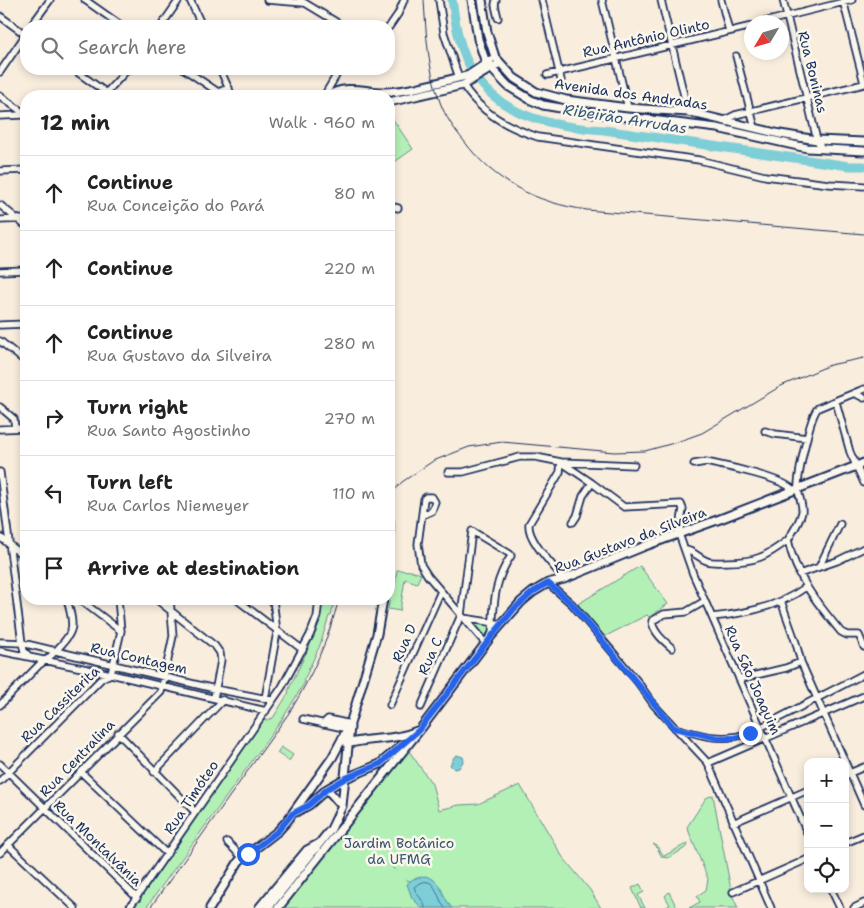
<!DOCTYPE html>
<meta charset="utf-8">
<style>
body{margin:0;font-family:"Shantell Sans",sans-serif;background:#f2f2f2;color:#222}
.controls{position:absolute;right:15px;bottom:15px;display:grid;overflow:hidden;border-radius:10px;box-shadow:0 2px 8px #0003}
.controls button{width:45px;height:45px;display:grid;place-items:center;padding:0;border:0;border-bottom:1px solid #e0e0e0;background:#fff;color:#222;font:25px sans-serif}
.compass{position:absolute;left:744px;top:15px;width:45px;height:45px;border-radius:50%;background:#fff;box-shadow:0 2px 8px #0003;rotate:232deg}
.stop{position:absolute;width:15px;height:15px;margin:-11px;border:4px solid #2563eb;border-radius:50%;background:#fff}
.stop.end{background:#2563eb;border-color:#fff;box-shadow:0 1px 5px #0008}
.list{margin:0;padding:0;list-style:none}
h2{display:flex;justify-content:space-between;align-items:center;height:65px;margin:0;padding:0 20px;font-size:21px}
h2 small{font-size:16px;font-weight:400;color:#767676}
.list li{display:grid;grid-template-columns:32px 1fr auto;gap:15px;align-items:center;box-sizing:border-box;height:75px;padding:0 20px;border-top:1px solid #e0e0e0}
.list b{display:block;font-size:19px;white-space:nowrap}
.list p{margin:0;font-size:16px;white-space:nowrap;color:#767676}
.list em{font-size:16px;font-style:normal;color:#767676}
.icon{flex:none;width:28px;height:28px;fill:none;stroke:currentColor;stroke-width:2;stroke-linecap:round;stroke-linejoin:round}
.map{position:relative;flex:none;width:864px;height:908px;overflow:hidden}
.search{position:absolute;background:#fff;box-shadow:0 2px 8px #0003;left:20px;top:20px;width:375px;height:55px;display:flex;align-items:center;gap:12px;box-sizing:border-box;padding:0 18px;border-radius:20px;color:#767676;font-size:19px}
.panel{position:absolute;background:#fff;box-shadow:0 2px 8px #0003;left:20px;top:90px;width:375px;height:515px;border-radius:20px}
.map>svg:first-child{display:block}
</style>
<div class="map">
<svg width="864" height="908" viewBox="0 0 864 908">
<rect width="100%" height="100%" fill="#f9eddd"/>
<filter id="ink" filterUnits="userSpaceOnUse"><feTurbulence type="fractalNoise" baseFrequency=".02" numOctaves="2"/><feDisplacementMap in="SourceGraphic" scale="10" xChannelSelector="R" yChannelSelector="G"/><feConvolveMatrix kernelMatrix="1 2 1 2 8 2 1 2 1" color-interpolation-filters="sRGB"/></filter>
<g filter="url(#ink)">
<path fill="#b3f0b6" stroke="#67908a" d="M390 115 413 149 389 166V116Z
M640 566 668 604 649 617 647 615 604 637 578 604Z
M397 570 412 571 421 574 417 583 405 579 400 611 388 609 391 589H394Z
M321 599H335L331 616H329L320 645 309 669H307L309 670 303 681 305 682 283 718 146 908H134L263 721 273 718 289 692 288 691 316 632Z
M467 620 490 625 489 635 485 640Z
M281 747 293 755 289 761 277 753Z
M407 748 432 784 439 810 459 805 478 804 520 785 562 856 590 890 601 908H283Z
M713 795 732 895 738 908H689L700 902 697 896 706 890 708 879 687 827 706 798Z
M688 843 687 847 668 858 662 857 657 848 653 844 657 846 664 856Z
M640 884 644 892 638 895 645 908H641L632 888Z
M669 892 677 908H664L670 905 665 896Z"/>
<path fill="#7dced6" stroke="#568ea6" d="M457 755 463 757 464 760 459 768 454 769 450 765 454 757Z
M425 876C443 880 441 896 452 908H422L412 898 407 884 413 879Z"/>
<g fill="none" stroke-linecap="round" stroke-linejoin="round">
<path stroke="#426f8e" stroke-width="1" d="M425 908C425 901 416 895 414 887 436 870 436 898 445 908"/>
<path stroke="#568ea6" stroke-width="1" d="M388 863 396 871
M407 880 410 881"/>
<path stroke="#7dced6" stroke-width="9" d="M452 0C454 11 455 23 458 34 475 109 536 126 604 130L849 166H864"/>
<defs>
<path id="minor" d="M85 0 122 26
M190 0 202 26
M267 0 304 3
M300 0 343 26
M439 0 444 33 459 78
M496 0 495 5 498 18
M542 0 561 80
M602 0 628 108
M661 0 688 112
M721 0 729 31
M783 0 817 140 822 149
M843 0 864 83
M0 16 26 35
M764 22 852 0
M31 26 50 0
M161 26 179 0
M389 27 398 14 404 0
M736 56 755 128
M73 69 111 96
M184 69 218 92 229 88
M220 69 232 96
M0 72 26 34
M547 75 752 26
M463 85C480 112 509 128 538 137L699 160 765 176 829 184 864 186
M106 93 128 69
M0 96 25 114
M324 96 340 69
M0 116 24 115
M725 120 735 115 864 84
M0 171 26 170
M0 205 26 226
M389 206 398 208
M0 220 26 219
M0 271 26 270
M0 325 26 324
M0 341 26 362
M864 389 818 408C810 416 797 477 798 490 799 497 803 505 802 512 800 522 793 531 788 540 796 578 817 603 841 632L847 635H859L864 647
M854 393 864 398
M836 402 850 452 864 483
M0 407 14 419 15 428
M0 429 26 428
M765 431 775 434 807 438
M694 464 706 462 715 464C730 467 785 479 793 490
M0 472 22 643 24 651 29 656
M448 472H463L520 457H536L561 462 634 465
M423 515 432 511 435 502 432 497H426L424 499 418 544 421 565 428 576 486 644
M573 522 577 516 583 496 592 483
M0 537 26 558
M686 550C695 552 699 558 707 561 713 563 720 562 727 562 755 562 766 557 788 540
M819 567 840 524
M799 574 837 561 864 548
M564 579C554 566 527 540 529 524L560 472 561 462 592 483 624 507 681 504 683 509 679 534 693 574 808 835
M548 583 572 604 637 681 654 705 708 763 771 908
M79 599 121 631
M156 599 215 646 220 653 221 660 214 698
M236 599 303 650
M781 601 796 643 801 662 864 805
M712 617C744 614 779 607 806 587
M463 618 502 624
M0 642 22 643 215 689 273 700
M672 648C664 641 653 632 652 621L664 614 686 612 705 601
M0 651 111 674 266 711
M739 679 786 668 801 662
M265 699 277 632 273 599
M0 705 39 665C48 660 68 640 71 630 74 622 69 608 67 599
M390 705 441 591
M421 707 461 615 472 531 510 554 511 556C493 582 494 605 492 635
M303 719 348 729
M323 724 328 719 350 724
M675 728C703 736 722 742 750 733L864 674
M118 733 195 812
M708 763 864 696
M0 764 137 898
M154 772 223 700
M82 773 167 854
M845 775 864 767
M0 781 102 678 111 674 121 631 118 599
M733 823 808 790
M227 842 243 858
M845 843 864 835
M8 845 75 908
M0 853 161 692 173 636 170 599
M831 889 840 908
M733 892 808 859
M129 908 282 687 310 635 317 617 319 599
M854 908 864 903"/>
<path id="major" d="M472 0 478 39 486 63 508 86 531 100 543 105 578 111 717 128 807 148 864 151
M482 0 487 32 495 57 514 78 536 92 566 100 628 108 688 112 780 134 817 140 864 142
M328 96C343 85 364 91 381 92 404 93 438 82 462 77L469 75 490 61
M389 102 463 85 500 63
M389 521V543
M347 744C370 737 395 741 417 731
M327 789 342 806
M296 812 309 805 327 789 346 778 380 764 402 745
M210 908 239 861 278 831 287 821 332 758 350 724 377 634 383 599
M259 908 307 850 318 844
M268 908 331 829 342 806 350 727
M278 908 422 727 492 635 521 602 533 592 548 583 564 579 645 546 720 519 864 463"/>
</defs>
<use href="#minor" stroke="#1b2f5e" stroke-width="9"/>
<use href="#major" stroke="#1b2f5e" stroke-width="11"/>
<use href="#minor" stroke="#fbf7ec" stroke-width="5.5"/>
<use href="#major" stroke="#fbf7ec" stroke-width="7"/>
<path stroke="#1b2f5e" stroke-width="1" d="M424 0C426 34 428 69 440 102 445 116 454 129 464 141 494 182 537 203 587 210L864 234
M389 496 402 482 433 461 469 447 502 442 614 452 645 451 674 443 702 433 781 386 830 365 864 358
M150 908 289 713C313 674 327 643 339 599"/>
</g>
</g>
<g fill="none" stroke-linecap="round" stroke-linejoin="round" filter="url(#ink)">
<path stroke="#2563eb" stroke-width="6" d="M248 854 278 831 292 814 309 805 327 789 346 778 380 764 419 730 492 636 514 609 533 592 548 583 572 604 674 728 718 738H734L750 733"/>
</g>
<g text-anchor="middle" stroke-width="5" stroke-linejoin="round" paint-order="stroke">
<g font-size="14" fill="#1b2f5e" stroke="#fbf7ec">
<text transform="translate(646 38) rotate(-13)" y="5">Rua Antônio Olinto</text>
<text transform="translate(813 72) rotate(76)" y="5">Rua Boninas</text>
<text transform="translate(631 94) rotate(8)" y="5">Avenida dos Andradas</text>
<text transform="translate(630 540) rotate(-21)" y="5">Rua Gustavo da Silveira</text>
<text transform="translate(404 643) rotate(-66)" y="5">Rua D</text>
<text transform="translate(430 656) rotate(-66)" y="5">Rua C</text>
<text transform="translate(139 658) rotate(13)" y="5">Rua Contagem</text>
<text transform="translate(753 680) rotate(66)" y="5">Rua São Joaquim</text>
<text transform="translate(60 704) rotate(-44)" y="5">Rua Cassiterita</text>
<text transform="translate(77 758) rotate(-46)" y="5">Rua Centralina</text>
<text transform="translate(191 797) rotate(-56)" y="5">Rua Timóteo</text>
<text transform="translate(98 843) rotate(44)" y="5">Rua Montalvânia</text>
</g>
<g font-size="14" fill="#395670" stroke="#fbf7ec">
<text x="399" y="848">Jardim Botânico<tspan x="399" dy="16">da UFMG</tspan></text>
</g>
<g font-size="15" font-style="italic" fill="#34577c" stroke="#fbf7ec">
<text transform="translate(625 119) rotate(9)" y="5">Ribeirão Arrudas</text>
</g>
</g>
</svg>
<div class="controls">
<button>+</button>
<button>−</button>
<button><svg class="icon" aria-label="locate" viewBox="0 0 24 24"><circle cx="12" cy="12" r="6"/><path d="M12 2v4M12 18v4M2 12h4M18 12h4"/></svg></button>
</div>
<svg class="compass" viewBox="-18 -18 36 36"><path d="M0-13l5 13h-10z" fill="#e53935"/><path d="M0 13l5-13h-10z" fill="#767676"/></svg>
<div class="stop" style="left:248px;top:854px"></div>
<div class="stop end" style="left:750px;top:733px"></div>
<div class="search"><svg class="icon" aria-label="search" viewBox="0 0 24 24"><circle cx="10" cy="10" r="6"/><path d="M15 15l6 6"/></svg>Search here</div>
<section class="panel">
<h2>12 min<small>Walk · 960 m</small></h2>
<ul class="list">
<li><svg class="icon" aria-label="ahead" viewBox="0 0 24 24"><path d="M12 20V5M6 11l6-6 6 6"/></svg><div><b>Continue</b><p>Rua Conceição do Pará</p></div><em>80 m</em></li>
<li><svg class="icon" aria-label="ahead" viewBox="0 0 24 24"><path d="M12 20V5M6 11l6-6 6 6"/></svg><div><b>Continue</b></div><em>220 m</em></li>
<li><svg class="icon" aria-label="ahead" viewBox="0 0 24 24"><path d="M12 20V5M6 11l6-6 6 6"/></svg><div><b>Continue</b><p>Rua Gustavo da Silveira</p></div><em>280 m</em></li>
<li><svg class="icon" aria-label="right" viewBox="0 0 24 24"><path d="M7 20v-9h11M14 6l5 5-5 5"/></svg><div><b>Turn right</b><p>Rua Santo Agostinho</p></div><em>270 m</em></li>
<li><svg class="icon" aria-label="left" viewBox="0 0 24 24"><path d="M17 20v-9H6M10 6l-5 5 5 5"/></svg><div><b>Turn left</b><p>Rua Carlos Niemeyer</p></div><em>110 m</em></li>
<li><svg class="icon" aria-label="arrive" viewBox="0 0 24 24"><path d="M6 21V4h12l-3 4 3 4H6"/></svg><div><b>Arrive at destination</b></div></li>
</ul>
</section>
</div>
